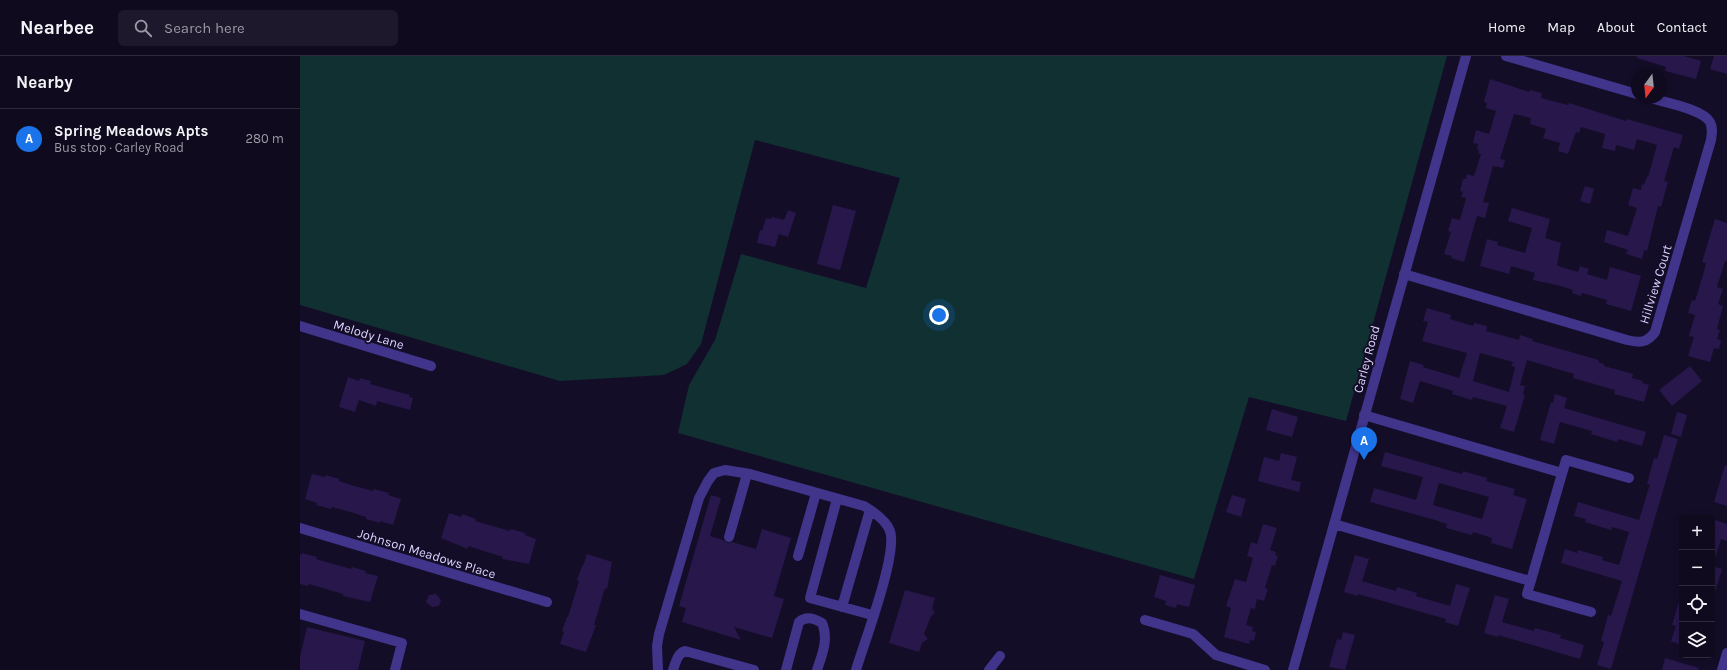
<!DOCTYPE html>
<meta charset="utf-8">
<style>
body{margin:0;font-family:Karla,sans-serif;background:#1d182b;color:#f1f3f6}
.controls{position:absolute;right:12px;bottom:12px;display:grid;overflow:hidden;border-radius:6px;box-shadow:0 2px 6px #0003}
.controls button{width:36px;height:36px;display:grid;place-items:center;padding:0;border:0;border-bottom:1px solid #2f2b3c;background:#0f0a1e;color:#f1f3f6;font:20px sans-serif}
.compass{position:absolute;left:1331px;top:12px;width:36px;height:36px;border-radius:50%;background:#0f0a1e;box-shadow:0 2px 6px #0003;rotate:195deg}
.you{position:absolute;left:639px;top:259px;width:14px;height:14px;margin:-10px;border:3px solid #fff;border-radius:50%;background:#1a73e8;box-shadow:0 0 0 6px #1a73e833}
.badge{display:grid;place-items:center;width:26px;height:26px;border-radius:50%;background:#1a73e8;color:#fff;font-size:13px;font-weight:700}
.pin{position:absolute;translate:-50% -33px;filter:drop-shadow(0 1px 2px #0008)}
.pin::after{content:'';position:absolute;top:21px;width:14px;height:12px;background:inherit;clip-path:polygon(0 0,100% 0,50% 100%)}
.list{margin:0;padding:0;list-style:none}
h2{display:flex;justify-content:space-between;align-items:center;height:52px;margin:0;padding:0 16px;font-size:17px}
h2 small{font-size:13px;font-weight:400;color:#9b9aa4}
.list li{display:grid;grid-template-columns:26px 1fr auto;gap:12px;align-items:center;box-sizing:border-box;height:60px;padding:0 16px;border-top:1px solid #2f2b3c}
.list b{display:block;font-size:15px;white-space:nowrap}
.list p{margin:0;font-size:13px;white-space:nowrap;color:#9b9aa4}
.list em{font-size:13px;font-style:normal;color:#9b9aa4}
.icon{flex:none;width:22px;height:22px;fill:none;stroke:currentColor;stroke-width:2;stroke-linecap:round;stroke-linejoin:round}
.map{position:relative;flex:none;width:1427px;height:614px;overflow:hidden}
header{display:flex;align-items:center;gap:24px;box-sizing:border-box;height:56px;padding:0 20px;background:#0f0a1e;border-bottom:1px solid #2f2b3c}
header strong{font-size:19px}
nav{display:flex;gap:22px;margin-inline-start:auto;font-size:14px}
.search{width:280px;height:36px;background:#1d182b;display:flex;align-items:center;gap:10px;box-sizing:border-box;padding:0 14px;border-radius:6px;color:#9b9aa4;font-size:15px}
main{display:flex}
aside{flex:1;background:#0f0a1e}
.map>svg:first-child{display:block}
</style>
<header>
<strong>Nearbee</strong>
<div class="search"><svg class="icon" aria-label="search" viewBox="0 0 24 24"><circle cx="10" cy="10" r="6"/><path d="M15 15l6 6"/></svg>Search here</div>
<nav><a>Home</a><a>Map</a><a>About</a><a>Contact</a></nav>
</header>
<main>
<aside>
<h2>Nearby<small></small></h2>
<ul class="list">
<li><span class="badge">A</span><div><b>Spring Meadows Apts</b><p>Bus stop · Carley Road</p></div><em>280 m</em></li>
</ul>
</aside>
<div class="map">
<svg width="1427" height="614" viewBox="0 0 1427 614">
<rect width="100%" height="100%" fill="#140d28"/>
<path fill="#103032" d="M0 0H1147L1046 365 949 341 894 523 378 377 389 329 415 284 441 198 566 232 600 122 455 84 401 288 387 308 364 319 260 325 0 249Z"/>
<path fill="#27174b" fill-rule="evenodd" d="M1337 0H1384L1401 5 1396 23 1365 15 1366 11 1337 2Z
M1414 0H1427V18L1410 13Z
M1190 23 1229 36 1230 34 1242 37 1241 42 1268 49 1269 47 1326 65 1327 63 1383 79 1379 93 1374 91 1364 125 1368 126 1361 151 1358 150 1347 195 1344 194 1342 203 1326 198 1328 194 1304 186 1307 174 1328 180 1337 152 1328 149 1333 132 1341 134 1342 128 1344 129 1347 120 1348 121 1357 89 1337 83 1334 94 1316 89 1315 95 1302 92 1305 78 1281 71 1279 77 1276 76 1268 98 1258 95 1260 87 1243 82 1246 73 1230 68 1231 62 1214 58 1200 103 1205 104 1203 112 1193 110 1183 146 1189 147 1185 162 1177 160 1164 206 1151 202 1152 200 1144 198 1151 176 1148 175 1152 162 1160 164 1166 142 1161 141 1163 136 1160 135 1163 123H1166L1167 118 1174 120 1181 98 1178 97 1179 94H1177L1178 88 1173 87 1176 74 1189 78 1196 55 1186 52 1187 47 1184 46Z
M1285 130 1294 133 1290 148 1280 145Z
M533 149 556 155 540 214 517 208Z
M1212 152 1250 163 1245 182 1261 187 1257 209 1261 211 1278 216 1280 210 1289 213 1287 218 1307 224 1310 211 1341 220 1331 255 1306 248 1307 244 1282 237 1281 240 1272 237 1273 234 1261 230 1233 224 1235 217 1211 210 1209 218 1180 210 1187 183 1198 186 1197 189 1225 197 1232 172 1208 165Z
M488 154 496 157 488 181 479 178 475 191 457 187 460 174 462 175 466 162 471 163 472 161 484 164Z
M1415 163 1427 167V205H1425L1417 231 1423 233 1418 248 1423 250 1417 273 1420 274 1417 283 1421 284 1419 293 1414 292 1410 306 1388 300 1394 281 1389 280 1395 259 1388 257 1392 244 1395 245 1403 219 1406 207 1402 206Z
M1127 252 1151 259 1150 263 1173 270 1174 267 1187 270 1186 275 1219 284 1220 279 1233 283 1232 285 1299 304 1298 306 1304 308V310L1333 318 1332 322 1343 325 1342 327 1349 329 1344 346 1314 338 1315 334 1273 322 1274 318 1227 304 1220 329 1225 330 1223 338 1225 339 1214 376 1200 372 1207 350 1173 341 1172 344 1152 338 1153 335 1120 325 1113 347 1100 343 1110 305 1124 309 1123 311 1159 322 1167 297 1122 285 1128 266 1123 265ZM1180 297 1213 306 1211 310 1215 311 1209 336 1173 325Z
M1390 310 1402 325 1372 350 1359 334Z
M48 321 59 325 60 322 71 325 70 328 110 339 109 341 113 342 110 354 77 345 76 350 59 344 55 356 39 351Z
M1255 338 1267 342 1264 352 1346 376 1342 390 1318 383 1317 386 1291 378 1292 375 1260 366 1254 388 1240 384 1251 346 1253 347Z
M972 353 998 361 992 381 966 374Z
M1377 356 1387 359 1381 381 1371 378Z
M1364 379 1378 383 1311 613 1297 609 1304 586 1301 585 1308 559 1311 560 1322 525 1261 507 1265 493 1277 497 1278 494 1303 501 1302 504 1319 509 1329 476 1312 471 1311 474 1285 466 1286 463 1274 460 1278 446 1339 464 1350 428H1347L1354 402 1357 403Z
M1085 396 1162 418 1163 415 1187 422 1186 425 1215 433 1213 439 1227 443 1212 493 1191 487 1192 482 1173 476 1172 479 1146 472 1147 468 1135 464 1070 446 1074 432 1116 444 1123 421 1081 410ZM1139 427 1189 441 1182 463 1133 449Z
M981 397 997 401 991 424 1001 426 999 436 958 425 964 401 979 405Z
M1425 409 1427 410V450L1414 446Z
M12 418 25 421 26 419 39 423V425L51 429 73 435 74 433 89 437 88 439 101 443 93 469 80 465V467L66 463V461L54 457 32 451 31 453 16 449 17 447 5 443Z
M411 439 421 442 410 480 423 484 428 487 432 486 456 493 462 473 491 482 474 540 484 543 472 582 434 571 441 584 382 566 386 552 379 550Z
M932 439 946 443 941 461 926 456Z
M149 457 161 461 162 458 176 463 175 465 210 475 211 473 225 477V479L236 483 229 508 202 503 203 501 168 490V493L141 482Z
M1412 463 1427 468V485L1421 483 1414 506 1412 505Z
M963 468 977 472 970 494 976 496 975 499 978 500 975 510 972 509 965 532 968 533 964 545 957 543 955 553 951 552 946 569 953 571 952 575 956 576 954 585 950 584 949 588 924 581 931 552 926 550 935 523 946 526 953 502 947 500 951 486 957 488Z
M2 497 17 501 16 503 51 513 52 511 66 515 65 517 78 520 70 546 43 540V538L9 528 8 530 0 528V498L2 499Z
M287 498 312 506 307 533 305 532 294 569H296L286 596 260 588 264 576 262 575 267 561H268L279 525 277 524 282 510H283Z
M1055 499 1069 503 1062 525 1096 535 1097 531 1117 537 1116 540 1150 550 1156 528 1170 532 1158 570 1145 566 1146 563 1058 538V540L1044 536Z
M1412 510 1422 513 1414 540 1412 539Z
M860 519 895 529 889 551 877 548 876 552 865 549 866 545 854 541Z
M605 534 635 542 632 552 635 557 631 560 624 578 628 583 622 587 619 596 589 587Z
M136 538 141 544 139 550 132 551 126 546 129 539Z
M1195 539 1209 543 1202 566 1234 575 1235 572 1261 579 1260 582 1284 589 1280 603 1198 579V581L1184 577Z
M1380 542H1382V589L1371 585 1376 570 1372 569Z
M7 571 65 585 58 614H0V601Z
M1043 576 1055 579 1045 614 1029 611 1037 583 1041 584Z
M1365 602 1399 612 1398 614H1362Z"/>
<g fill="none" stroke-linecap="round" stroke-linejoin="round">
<path stroke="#40348b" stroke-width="10" d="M1206 0 1337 38
M1104 218 1327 284C1340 287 1347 287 1355 276L1411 84C1412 77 1413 72 1410 66 1403 53 1364 46 1350 42
M0 270 131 310
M1064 359 1262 417
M537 443 510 542 572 559
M1034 468 1230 525
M0 472 247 546
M429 481 447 418
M498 500 516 437
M542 551 570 454
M1291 556 1227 538 1266 404 1329 422
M0 558 102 587 95 614
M845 564 893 578 916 599 965 614
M358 614 357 590 359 578 399 442 408 425 414 417 425 414 450 418 564 450C574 456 586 464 590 475 598 498 564 587 556 614
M373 614C376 606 377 598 385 595L454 614
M486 614 499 566C507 559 515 563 522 567 529 583 522 599 517 614
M689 614 700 600
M993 614 1166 0
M1422 614 1427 597"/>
</g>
<g text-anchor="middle" stroke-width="4" stroke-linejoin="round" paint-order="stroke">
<g font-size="13" fill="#ddd4ff" stroke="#140d28">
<text transform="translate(1355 228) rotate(-73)" y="5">Hillview Court</text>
<text transform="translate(69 278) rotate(17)" y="5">Melody Lane</text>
<text transform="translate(1066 303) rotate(-75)" y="5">Carley Road</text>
<text transform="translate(127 497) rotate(17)" y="5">Johnson Meadows Place</text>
</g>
</g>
</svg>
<div class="controls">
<button>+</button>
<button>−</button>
<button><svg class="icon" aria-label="locate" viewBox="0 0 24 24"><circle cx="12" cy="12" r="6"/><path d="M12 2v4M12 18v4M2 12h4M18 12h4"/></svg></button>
<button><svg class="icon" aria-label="layers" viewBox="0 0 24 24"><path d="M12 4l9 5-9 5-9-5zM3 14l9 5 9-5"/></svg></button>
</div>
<svg class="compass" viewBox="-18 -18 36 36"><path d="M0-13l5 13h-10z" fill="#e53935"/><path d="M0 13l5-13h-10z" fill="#9b9aa4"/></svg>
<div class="you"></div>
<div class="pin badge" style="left:1064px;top:404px">A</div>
</div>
</main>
